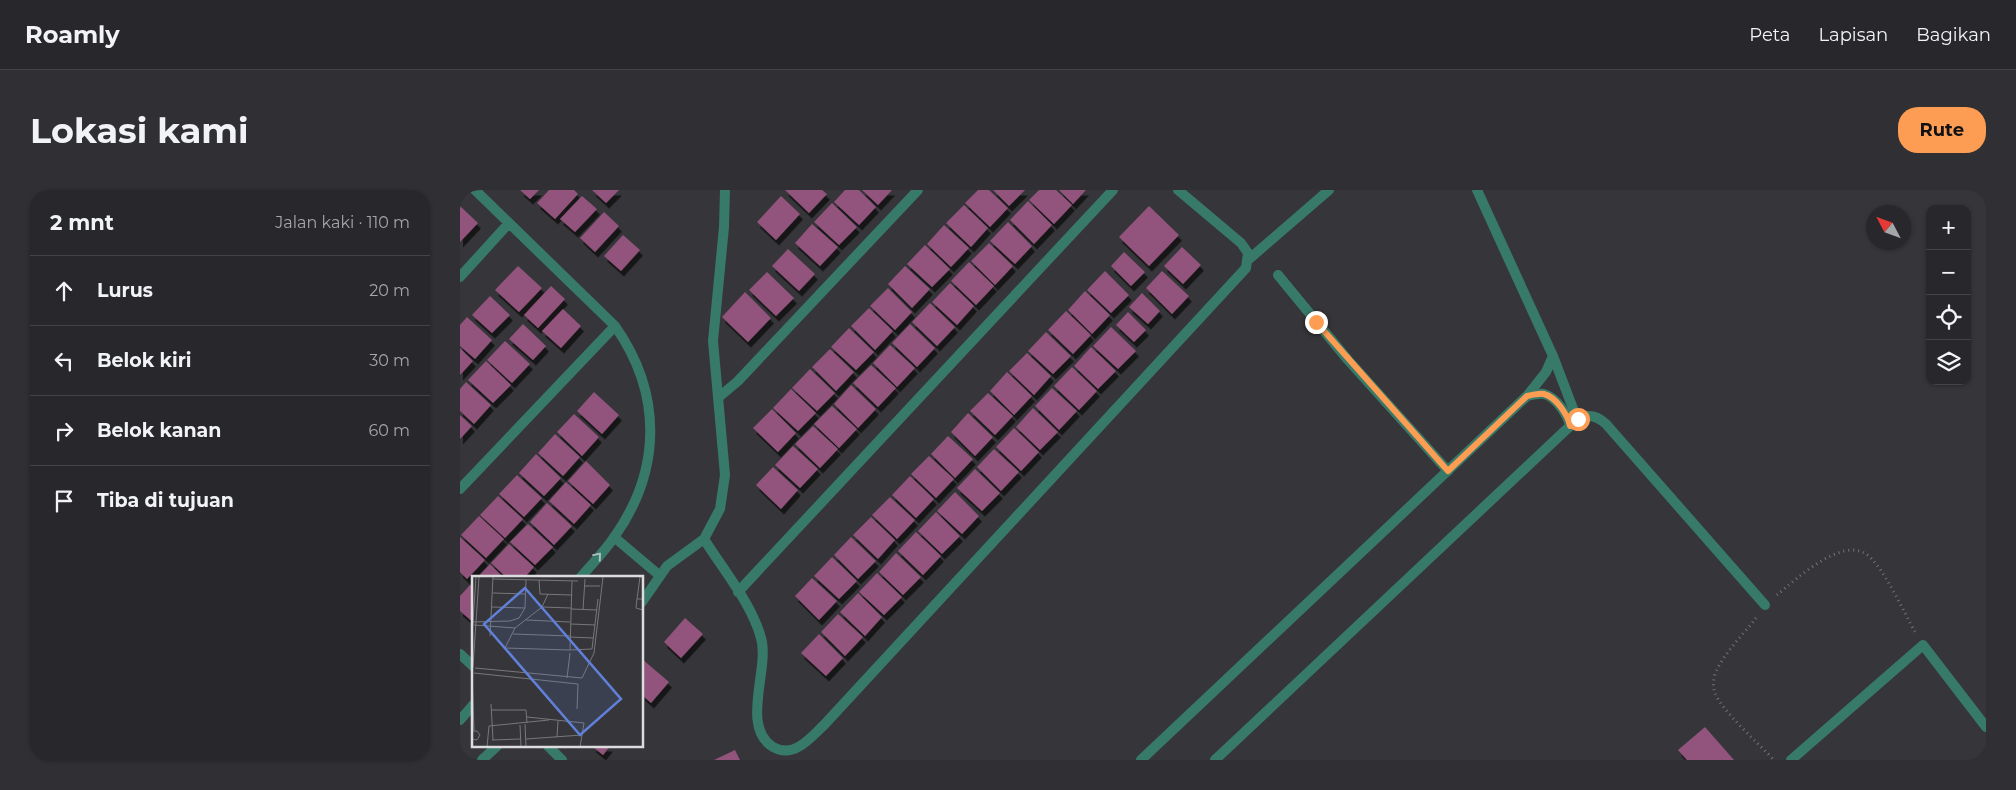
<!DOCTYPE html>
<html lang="id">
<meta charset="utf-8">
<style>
body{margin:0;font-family:Montserrat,sans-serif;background:#303034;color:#f1f3f6}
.controls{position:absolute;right:15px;top:15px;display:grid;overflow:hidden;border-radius:10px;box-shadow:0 1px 4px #0004}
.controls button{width:45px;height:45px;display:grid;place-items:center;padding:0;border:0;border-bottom:1px solid #444448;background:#28282c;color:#f1f3f6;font:25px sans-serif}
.compass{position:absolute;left:1406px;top:15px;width:45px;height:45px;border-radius:50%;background:#28282c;box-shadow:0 1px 4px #0004;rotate:311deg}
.stop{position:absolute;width:15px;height:15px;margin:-11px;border:4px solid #fc9d53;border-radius:50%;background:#fff}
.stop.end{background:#fc9d53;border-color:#fff;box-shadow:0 1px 5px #0008}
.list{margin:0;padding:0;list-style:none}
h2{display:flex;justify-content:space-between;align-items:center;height:65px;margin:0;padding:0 20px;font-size:21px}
h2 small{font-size:16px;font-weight:400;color:#a5a6a9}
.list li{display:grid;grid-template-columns:32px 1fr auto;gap:15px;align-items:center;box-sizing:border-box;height:70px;padding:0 20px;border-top:1px solid #444448}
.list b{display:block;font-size:19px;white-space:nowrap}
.list em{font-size:16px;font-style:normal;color:#a5a6a9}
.icon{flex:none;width:28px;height:28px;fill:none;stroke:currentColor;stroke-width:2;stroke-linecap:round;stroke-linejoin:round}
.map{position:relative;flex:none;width:1526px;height:570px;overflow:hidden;border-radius:20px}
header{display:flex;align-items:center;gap:30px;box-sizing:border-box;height:70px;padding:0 25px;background:#28282c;border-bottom:1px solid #444448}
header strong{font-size:24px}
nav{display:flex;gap:28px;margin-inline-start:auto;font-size:18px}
.intro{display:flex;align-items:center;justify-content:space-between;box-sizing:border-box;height:120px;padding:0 30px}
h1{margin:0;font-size:35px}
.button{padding:12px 22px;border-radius:20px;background:#fc9d53;color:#111;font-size:18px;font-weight:700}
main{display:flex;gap:30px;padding:0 30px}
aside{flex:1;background:#28282c;border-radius:20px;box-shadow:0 1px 4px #0004}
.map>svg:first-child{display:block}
</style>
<header>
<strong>Roamly</strong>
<nav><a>Peta</a><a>Lapisan</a><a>Bagikan</a></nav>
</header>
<div class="intro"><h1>Lokasi kami</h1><a class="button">Rute</a></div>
<main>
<aside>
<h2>2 mnt<small>Jalan kaki · 110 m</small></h2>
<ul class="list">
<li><svg class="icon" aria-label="ahead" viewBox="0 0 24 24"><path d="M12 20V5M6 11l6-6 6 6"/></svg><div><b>Lurus</b></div><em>20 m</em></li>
<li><svg class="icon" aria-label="left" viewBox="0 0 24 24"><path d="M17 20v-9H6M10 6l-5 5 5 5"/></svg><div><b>Belok kiri</b></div><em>30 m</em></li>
<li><svg class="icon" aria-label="right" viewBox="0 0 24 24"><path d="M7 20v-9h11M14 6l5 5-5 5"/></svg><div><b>Belok kanan</b></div><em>60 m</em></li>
<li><svg class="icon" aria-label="arrive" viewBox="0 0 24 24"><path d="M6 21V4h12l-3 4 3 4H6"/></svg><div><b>Tiba di tujuan</b></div></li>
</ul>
</aside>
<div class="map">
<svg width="1526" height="570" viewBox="0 0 1526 570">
<defs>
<filter id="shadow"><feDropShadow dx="3" dy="5.5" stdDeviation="0" flood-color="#0009"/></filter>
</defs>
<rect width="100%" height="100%" fill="#36363a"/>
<path fill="#92537b" filter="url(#shadow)" d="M60 0H79L70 9Z
M89 0H114L118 4 95 29 77 13Z
M132 0H159L146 13Z
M325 0H362L367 4 349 23Z
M385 0H399L416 17 399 35 374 12Z
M402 0H432L418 15Z
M518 0H529L548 18 530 37 505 13Z
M533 0H565L549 16Z
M579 0H596L612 15 594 34 569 10Z
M599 0H626L613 14Z
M122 6 137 19 115 42 100 29Z
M321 6 340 24 316 50 297 32Z
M568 11 592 35 574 54 550 30Z
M372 13 397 37 379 55 354 32Z
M504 15 528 38 511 57 486 33Z
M0 16 18 33 0 52Z
M689 16 719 45 689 76 659 47Z
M144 22 159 36 135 62 120 48Z
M548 32 572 56 555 74 530 51Z
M352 34 378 57 360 76 335 53Z
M484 35 509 58 491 77 467 54Z
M163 45 180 60 161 81 144 66Z
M529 53 553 76 535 95 511 71Z
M465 55 490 79 472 97 447 74Z
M722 57 741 75 723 94 704 76Z
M328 59 355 84 339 101 312 76Z
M664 62 685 82 671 96 651 76Z
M509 72 534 96 516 115 491 91Z
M58 76 82 98 59 122 35 100Z
M445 76 470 99 452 118 428 94Z
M645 81 669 105 651 123 627 100Z
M702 81 729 106 712 124 686 98Z
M307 82 334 108 316 126 289 100Z
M490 93 514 116 497 135 472 112Z
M91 96 105 109 78 138 64 125Z
M428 98 452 122 435 140 410 116Z
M625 101 650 125 632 144 608 120Z
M285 102 311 128 288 152 262 127Z
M682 103 700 121 688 134 669 117Z
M30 106 50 125 32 143 12 125Z
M470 113 495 137 477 156 452 132Z
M409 118 433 141 415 160 391 136Z
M103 119 121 136 101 158 82 141Z
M606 121 631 145 613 164 588 140Z
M668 122 686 140 674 152 656 135Z
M7 127 32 150 15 169 0 156V135Z
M63 134 86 156 73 170 49 149Z
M450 134 475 158 457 177 432 153Z
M651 137 676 161 658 179 633 156Z
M389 138 414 162 396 180 371 157Z
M586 142 611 166 593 184 568 161Z
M45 151 70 174 52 193 27 170Z
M430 155 455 178 437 197 413 173Z
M631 157 656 181 638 199 614 176Z
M0 158 13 171 0 185Z
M370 159 394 182 376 201 352 177Z
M567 163 591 186 574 205 549 181Z
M26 171 51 195 33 213 8 190Z
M411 175 436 198 418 217 393 193Z
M612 177 637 201 619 220 594 196Z
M350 179 375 203 357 221 332 198Z
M547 182 572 206 554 225 530 201Z
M6 192 31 215 14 234 0 221V199Z
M391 195 416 219 398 238 374 214Z
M592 198 617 221 599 240 575 216Z
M331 199 356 223 338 241 313 218Z
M134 202 159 225 142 244 117 221Z
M528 203 553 226 535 245 510 221Z
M372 216 397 239 379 258 354 234Z
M573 218 598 242 580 260 556 237Z
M312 219 336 243 318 262 293 238Z
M508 223 533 247 515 266 491 242Z
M114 224 139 247 122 266 97 242Z
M0 225 12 236 0 249Z
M353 236 378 259 360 278 335 254Z
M554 238 579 262 561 281 536 257Z
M95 244 120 267 103 286 78 263Z
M488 246 513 269 495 288 471 264Z
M333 256 358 279 340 298 315 275Z
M534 259 559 282 541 301 517 277Z
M76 264 101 288 84 306 59 283Z
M469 266 494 289 476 308 451 284Z
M126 271 150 295 133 314 108 291Z
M313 277 338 300 321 319 296 295Z
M515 279 540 303 522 321 497 298Z
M57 285 82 308 64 327 39 304Z
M450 286 474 309 456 328 432 305Z
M106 292 131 315 114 334 89 311Z
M495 302 519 326 502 344 477 321Z
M38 306 63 329 45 348 20 325Z
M430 307 455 330 437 349 412 325Z
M87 313 112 336 94 355 70 332Z
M476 322 500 346 482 364 458 341Z
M19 326 44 349 26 368 1 345Z
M411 327 435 350 418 369 393 345Z
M68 334 93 357 75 375 50 352Z
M456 342 481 366 463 385 438 361Z
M0 347 25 370 7 389 0 382Z
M391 347 416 371 398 389 374 365Z
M49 354 74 377 64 388H47L31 373Z
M436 363 461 387 443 405 419 382Z
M372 367 397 391 379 409 354 386Z
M30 374 44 388H17Z
M417 383 442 407 424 425 399 402Z
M352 388 377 411 359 430 335 406Z
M10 395 14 398V433L0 421V406Z
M398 403 422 427 405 446 380 422Z
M378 424 403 447 385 466 361 442Z
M225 428 243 444 221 468 204 452Z
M359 444 383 468 366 486 341 463Z
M182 469 209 492 191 513 182 505Z
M1245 537 1274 570H1227L1218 560Z
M132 556H150L143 565Z
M275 560 280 570H254Z"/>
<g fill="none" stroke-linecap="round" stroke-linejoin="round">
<path stroke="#737377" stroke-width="3" stroke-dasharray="1 4" stroke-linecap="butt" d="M1317 405C1335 390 1381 347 1406 364 1422 374 1445 424 1455 442
M1296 428C1283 445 1263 464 1255 484 1253 491 1253 497 1255 503 1261 520 1300 555 1314 570"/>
<path stroke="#387a6a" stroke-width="10" d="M15 0 155 136C202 203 202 279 155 346 145 361 132 374 120 388
M265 0 264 37 253 151 265 285 260 319 244 349C262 378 292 414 301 448 310 478 280 537 313 557 334 569 350 548 364 535L786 78 788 63 781 53 718 0
M1017 0 1093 166 1086 182 1067 206
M788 70 869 0
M818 85 888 170 988 281
M0 87 49 33
M1093 166 1117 229
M259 207 278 191 458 0
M1110 236C1122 224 1133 222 1146 234L1305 415
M0 299 155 136
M154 347 199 385
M278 402 653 0
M182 412 207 376 244 349
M0 464 14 477
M0 530 14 514
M88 556 102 570
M22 570 37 556
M1331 570 1463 455 1526 537"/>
<path stroke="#387a6a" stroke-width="10" d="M681 570 1067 206C1072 205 1079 203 1084 204 1096 207 1108 225 1110 236L755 570"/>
</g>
<defs><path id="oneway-chevron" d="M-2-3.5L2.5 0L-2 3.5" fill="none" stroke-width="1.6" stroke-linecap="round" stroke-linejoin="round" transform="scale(1.25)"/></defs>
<use stroke="#abbfbc" href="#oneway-chevron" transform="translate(138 366) rotate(-50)"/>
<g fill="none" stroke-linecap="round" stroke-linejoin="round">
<path stroke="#fc9d53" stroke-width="6" d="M856 132 988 281 1067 206C1072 205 1079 203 1084 204 1096 207 1108 225 1110 236L1118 229"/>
</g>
<g transform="translate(12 386)">
<rect width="171" height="171" fill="#36363a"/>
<path fill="none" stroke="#78787c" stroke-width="1" d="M168 1 165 23H171M21 3 106 5M67 4 68 18 99 19M112 10H128M21 17 54 18M76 18 70 31 43 52 33 72 98 74 100 5M165 23 164 32 171 34M20 31 53 32M70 31 99 32M99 33 125 34M111 34 113 3M54 44 98 46M0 46 38 45 47 42 53 32 54 4M99 48 123 49M2 49 43 52M41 58 98 60M0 60 4 1M18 60 21 1M98 61 121 62M98 74 120 73 126 23M1 91 7 1M3 92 110 102 122 77 131 1M2 97 106 108M0 98 2 154M95 102 98 77M19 128 21 164M105 133 106 108M20 134H54L55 147M55 141 112 147 108 171M53 148 54 171M48 149 49 171M0 155H5L8 159 5 164 0 163M85 161 86 145M54 163 110 159M20 164 49 163M15 171 17 150 77 144"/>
<path fill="#6080da" fill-opacity="0.15" stroke="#6080da" stroke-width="2.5" d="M53 12 149 123 108 159 12 48Z"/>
<rect width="171" height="171" fill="none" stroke="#dcdcdf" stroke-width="2.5"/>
</g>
</svg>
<div class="controls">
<button>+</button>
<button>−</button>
<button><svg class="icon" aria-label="locate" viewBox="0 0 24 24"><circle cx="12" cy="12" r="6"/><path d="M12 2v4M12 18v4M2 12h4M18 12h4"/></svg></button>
<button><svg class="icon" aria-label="layers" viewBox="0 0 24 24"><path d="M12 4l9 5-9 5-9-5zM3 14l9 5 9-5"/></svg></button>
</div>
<svg class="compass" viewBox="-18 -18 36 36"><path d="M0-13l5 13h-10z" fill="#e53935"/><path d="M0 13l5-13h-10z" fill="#a5a6a9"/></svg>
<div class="stop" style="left:1118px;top:229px"></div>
<div class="stop end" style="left:856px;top:132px"></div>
</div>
</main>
